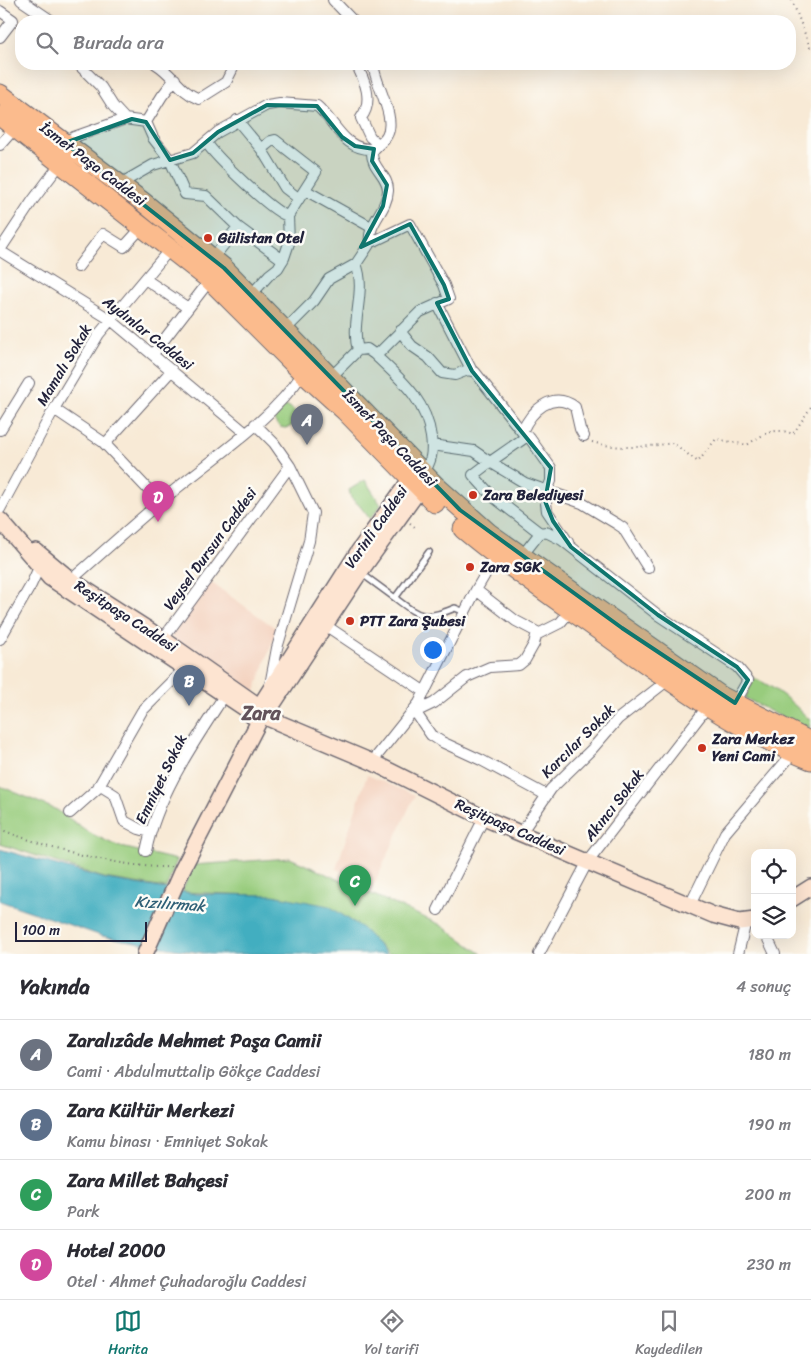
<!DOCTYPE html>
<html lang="tr">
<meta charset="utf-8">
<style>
body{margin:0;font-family:Sriracha,sans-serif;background:#f2f2f3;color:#2b2b33}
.controls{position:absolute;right:15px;bottom:15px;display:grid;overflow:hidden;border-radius:10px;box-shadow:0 5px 20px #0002}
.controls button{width:45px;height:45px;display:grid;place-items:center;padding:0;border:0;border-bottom:1px solid #e1e1e2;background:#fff;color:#2b2b33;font:25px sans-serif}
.scale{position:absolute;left:15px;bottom:12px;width:132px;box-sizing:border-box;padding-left:5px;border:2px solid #22223b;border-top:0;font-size:14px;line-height:18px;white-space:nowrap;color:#22223b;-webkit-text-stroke:4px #fdfcf7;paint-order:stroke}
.you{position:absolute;left:432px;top:649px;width:18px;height:18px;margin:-12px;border:4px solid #fff;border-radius:50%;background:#1a73e8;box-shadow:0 0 0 8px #1a73e833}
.badge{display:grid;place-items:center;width:32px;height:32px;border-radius:50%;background:#0f766e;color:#fff;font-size:16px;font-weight:700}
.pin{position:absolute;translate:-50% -41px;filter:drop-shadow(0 1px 2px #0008)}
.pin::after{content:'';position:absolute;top:26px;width:18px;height:15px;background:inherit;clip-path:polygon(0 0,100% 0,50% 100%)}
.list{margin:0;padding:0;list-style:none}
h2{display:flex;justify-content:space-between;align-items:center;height:65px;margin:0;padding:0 20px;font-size:21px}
h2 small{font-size:16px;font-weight:400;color:#7c7c81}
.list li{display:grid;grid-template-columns:32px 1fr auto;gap:15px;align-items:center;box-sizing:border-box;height:70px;padding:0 20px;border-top:1px solid #e1e1e2}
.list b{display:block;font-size:19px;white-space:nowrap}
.list p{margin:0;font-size:16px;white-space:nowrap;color:#7c7c81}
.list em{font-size:16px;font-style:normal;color:#7c7c81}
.icon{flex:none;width:28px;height:28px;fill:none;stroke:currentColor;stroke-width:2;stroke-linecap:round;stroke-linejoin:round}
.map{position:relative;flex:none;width:811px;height:954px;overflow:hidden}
.search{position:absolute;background:#fff;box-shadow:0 5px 20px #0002;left:15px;right:15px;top:15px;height:55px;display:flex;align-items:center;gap:12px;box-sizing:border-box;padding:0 18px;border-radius:20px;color:#7c7c81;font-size:19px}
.sheet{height:345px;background:#fff}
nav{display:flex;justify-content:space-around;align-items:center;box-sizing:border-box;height:70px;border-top:1px solid #e1e1e2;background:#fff;font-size:14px;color:#7c7c81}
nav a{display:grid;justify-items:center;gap:2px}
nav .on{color:#0f766e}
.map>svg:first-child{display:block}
</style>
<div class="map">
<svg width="811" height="954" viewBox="0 0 811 954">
<rect width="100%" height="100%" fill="#fdfcf7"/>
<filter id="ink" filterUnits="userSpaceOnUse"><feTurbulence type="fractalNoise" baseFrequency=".02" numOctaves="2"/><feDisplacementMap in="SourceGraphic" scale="10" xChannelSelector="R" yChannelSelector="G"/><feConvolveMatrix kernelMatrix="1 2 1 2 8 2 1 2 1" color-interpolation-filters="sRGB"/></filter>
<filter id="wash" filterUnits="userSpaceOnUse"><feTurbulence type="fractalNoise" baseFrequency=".0096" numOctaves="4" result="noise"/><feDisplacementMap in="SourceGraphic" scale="20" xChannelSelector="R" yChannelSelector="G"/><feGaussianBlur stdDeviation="1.12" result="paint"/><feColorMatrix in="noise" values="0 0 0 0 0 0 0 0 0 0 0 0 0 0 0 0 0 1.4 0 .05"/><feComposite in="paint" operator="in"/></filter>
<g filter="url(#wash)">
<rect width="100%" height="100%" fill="#f8ead6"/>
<path fill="#f4d3c0" d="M209 581 277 629 254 694 171 637Z
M367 775 415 795 373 887 336 869Z"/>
<path fill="#98cc7d" stroke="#5d775c" d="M274 417a11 11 0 1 1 22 0a11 11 0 1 1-22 0Z
M365 480 381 505 370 519 359 505 351 498 349 490Z
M754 678C777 688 793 703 811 721L808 731 745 698Z
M0 786 57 810 90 833 117 846 177 860 166 888 104 878 0 844Z
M290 858 439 924 482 954H389L344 916 278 896 182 892 193 865Z"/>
<path fill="#42aec0" stroke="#32687e" d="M0 849 106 879 196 894 273 895 329 906 362 928 387 954H210L174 949 102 936 0 901Z"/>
</g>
<g filter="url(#ink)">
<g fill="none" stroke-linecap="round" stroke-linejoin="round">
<defs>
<path id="lane" d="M429 552 395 598C420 617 424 621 455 608L465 612
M361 573 395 598"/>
<path id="street" d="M21 0 52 21
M333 0 353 21
M0 11 13 20 0 37
M78 64 101 87 113 106 125 119 146 122 162 96 175 79
M156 64C173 74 180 92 199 99L226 82 235 64
M356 64C365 81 374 101 361 118L370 137 378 144
M237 120 262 150 285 188 298 198
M146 122 153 138 170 160 185 194 206 196 238 227 283 260
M206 142C215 156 273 213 288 216
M65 143 74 137 125 119
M0 145 15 128
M120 184 153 165 193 153 218 132 267 105 280 103 317 106C336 122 343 151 374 149
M305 190 371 227
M370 243C367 223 387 211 388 191 389 176 371 168 372 152 376 146 384 141 387 135 397 118 375 84 373 64
M0 250 33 200 61 163
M0 251 111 320 246 433
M213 258 238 227
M356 264C367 291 350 322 358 350
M78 267 103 234 124 247 143 226
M145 279 188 308
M251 295 269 275 278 268 284 258 289 243 288 216 316 172 275 140 271 141 261 149
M437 303 472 371
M285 330 314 301 329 279 356 264 370 243 410 224 444 285 449 299 420 312 380 352 374 354 367 349 358 350 331 377
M400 331 412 346 428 357 442 373 455 375 468 370 475 372 526 437 490 462 474 451 432 445
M153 354 210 280
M374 354C400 379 426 399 431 437 433 451 432 462 423 473
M54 409 103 442 160 502
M255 424 274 443 290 466 313 513 309 541 277 648 270 685
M0 430 29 383
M522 432C531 411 552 390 575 407L580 429 584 436
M526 437H529L551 468V481L545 495 547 511 568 542
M105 444 172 370
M0 509 54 409 99 334 170 249
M540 533 491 495 473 475 490 462 525 483 582 503 617 524 623 528 648 568
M521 557 540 533 546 532 562 540 658 615 737 667 748 680 735 703
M71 580C104 551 137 521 171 493 215 457 272 420 303 373
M325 625 425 692
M536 635 560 623 571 610
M0 639 31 585 41 563
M160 643 290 466
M416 713 431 735 442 742 481 760 546 795
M411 714 434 703 467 677 490 667 519 665 525 660 534 644 537 632 516 621 476 590
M372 762 419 703 476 590 496 556
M99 785 115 795 124 821 139 829 150 832
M70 813 97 789 142 711 184 669
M521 833 551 789 592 749 618 719 668 680
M146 851C158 794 193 744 224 696
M690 905 725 833 793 753
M438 910 484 818
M766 935 775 954
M539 954 588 861 708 706
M738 954 746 921"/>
<path id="secondary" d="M0 520 50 578 249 711 252 716
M36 551 71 580 163 639 253 702 259 704
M261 704 358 552 415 473H423L424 483 360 572 273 704 271 713
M270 719 372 762 484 818 713 915 739 922 755 920
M792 899 811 887
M145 954 182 870 258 723"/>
<path id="highway" d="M0 94 143 202 224 268 435 485 489 533 721 696 811 742
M0 116 210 280 303 373 345 411 435 503
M463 529C507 566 554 598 600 631 667 679 734 729 811 760"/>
</defs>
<use href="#lane" stroke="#6d6871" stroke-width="8"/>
<use href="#street" stroke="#6d6871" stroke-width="12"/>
<use href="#secondary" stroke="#6d6871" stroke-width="18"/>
<use href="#highway" stroke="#6d6871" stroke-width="21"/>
<path stroke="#6d6871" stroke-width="2" stroke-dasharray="1 4" stroke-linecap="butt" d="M792 0 811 50
M592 442C619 450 646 447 673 443L698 462 716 439 747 445C762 435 774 426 793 434L811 407
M410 523 416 528
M0 829C43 847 125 869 171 867"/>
<use href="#lane" stroke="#fff" stroke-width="5"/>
<use href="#street" stroke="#fff" stroke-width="10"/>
<use href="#secondary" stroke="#fde4d1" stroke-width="15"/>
<use href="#highway" stroke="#fbbb8d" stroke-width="19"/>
</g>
</g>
<path fill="#0f766e" fill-opacity="0.2" stroke="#0f766e" stroke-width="4" stroke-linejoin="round" d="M267 105 317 106 342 137 355 146 374 149 372 161 387 185 383 206 361 247 410 224 444 285 449 299 437 303 472 371 551 468 545 501 553 521 571 547 658 615 737 667 748 680 735 703 622 628 460 510 224 268 65 143 132 119 146 122 170 160 193 153 218 132Z"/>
<g fill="#c8321e" stroke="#fdfcf7" stroke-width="2">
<circle cx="208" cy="238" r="5"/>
<circle cx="473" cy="495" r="5"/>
<circle cx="470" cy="567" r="5"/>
<circle cx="350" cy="621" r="5"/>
<circle cx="702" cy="748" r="5"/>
</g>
<g text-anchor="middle" stroke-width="5" stroke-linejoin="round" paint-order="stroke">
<g font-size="15" fill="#22223b" stroke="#fdfcf7">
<text transform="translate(93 164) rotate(37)" y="5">İsmet Paşa Caddesi</text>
<text transform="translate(148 333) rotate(38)" y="5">Aydınlar Caddesi</text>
<text transform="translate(64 365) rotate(-59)" y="5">Mamalı Sokak</text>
<text transform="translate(390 438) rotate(46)" y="5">İsmet Paşa Caddesi</text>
<text transform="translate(376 527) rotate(-55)" y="5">Varinli Caddesi</text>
<text transform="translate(210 549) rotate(-54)" y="5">Veysel Dursun Caddesi</text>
<text transform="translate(126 616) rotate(33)" y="5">Reşitpaşa Caddesi</text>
<text transform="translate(578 741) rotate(-45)" y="5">Karcılar Sokak</text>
<text transform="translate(161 779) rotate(-64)" y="5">Emniyet Sokak</text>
<text transform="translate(614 805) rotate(-52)" y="5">Akıncı Sokak</text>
<text transform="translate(510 827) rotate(24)" y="5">Reşitpaşa Caddesi</text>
</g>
<g font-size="15" font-weight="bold" fill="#22223b" stroke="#fdfcf7" text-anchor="start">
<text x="218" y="243">Gülistan Otel</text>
<text x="483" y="500">Zara Belediyesi</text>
<text x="480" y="572">Zara SGK</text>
<text x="360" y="626">PTT Zara Şubesi</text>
<text x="712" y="744">Zara Merkez<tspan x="712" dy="17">Yeni Cami</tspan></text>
</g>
<g font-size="16" font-style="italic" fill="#306177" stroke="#fdfcf7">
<text transform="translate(170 903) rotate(4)" y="6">Kızılırmak</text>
</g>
<g font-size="20" font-weight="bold" fill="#63535a" stroke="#fdfcf7">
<text x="261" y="720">Zara</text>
</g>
</g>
</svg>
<div class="controls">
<button><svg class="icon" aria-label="locate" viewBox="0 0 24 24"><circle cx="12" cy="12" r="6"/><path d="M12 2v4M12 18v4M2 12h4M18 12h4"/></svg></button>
<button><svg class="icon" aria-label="layers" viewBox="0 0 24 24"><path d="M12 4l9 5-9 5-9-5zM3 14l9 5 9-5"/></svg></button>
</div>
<div class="scale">100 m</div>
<div class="you"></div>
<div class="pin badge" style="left:307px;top:445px;background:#6b7280">A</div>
<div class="pin badge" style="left:189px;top:706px;background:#5c6f8a">B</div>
<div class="pin badge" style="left:355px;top:906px;background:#2e9e5b">C</div>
<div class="pin badge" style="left:158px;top:522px;background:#d1479c">D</div>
<div class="search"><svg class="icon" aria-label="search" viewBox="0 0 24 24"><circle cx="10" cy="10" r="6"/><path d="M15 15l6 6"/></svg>Burada ara</div>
</div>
<section class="sheet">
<h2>Yakında<small>4 sonuç</small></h2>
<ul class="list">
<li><span class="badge" style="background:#6b7280">A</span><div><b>Zaralızâde Mehmet Paşa Camii</b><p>Cami · Abdulmuttalip Gökçe Caddesi</p></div><em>180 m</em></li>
<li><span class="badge" style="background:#5c6f8a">B</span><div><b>Zara Kültür Merkezi</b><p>Kamu binası · Emniyet Sokak</p></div><em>190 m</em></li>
<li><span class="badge" style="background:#2e9e5b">C</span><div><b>Zara Millet Bahçesi</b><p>Park</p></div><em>200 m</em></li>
<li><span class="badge" style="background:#d1479c">D</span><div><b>Hotel 2000</b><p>Otel · Ahmet Çuhadaroğlu Caddesi</p></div><em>230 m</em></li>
</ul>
</section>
<nav>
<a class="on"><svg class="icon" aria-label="map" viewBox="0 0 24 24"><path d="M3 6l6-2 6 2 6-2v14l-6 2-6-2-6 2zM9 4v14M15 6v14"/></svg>Harita</a>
<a><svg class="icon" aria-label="directions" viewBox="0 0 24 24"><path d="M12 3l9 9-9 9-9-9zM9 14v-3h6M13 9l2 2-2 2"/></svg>Yol tarifi</a>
<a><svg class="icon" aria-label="saved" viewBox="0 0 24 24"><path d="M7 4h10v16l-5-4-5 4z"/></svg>Kaydedilen</a>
</nav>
